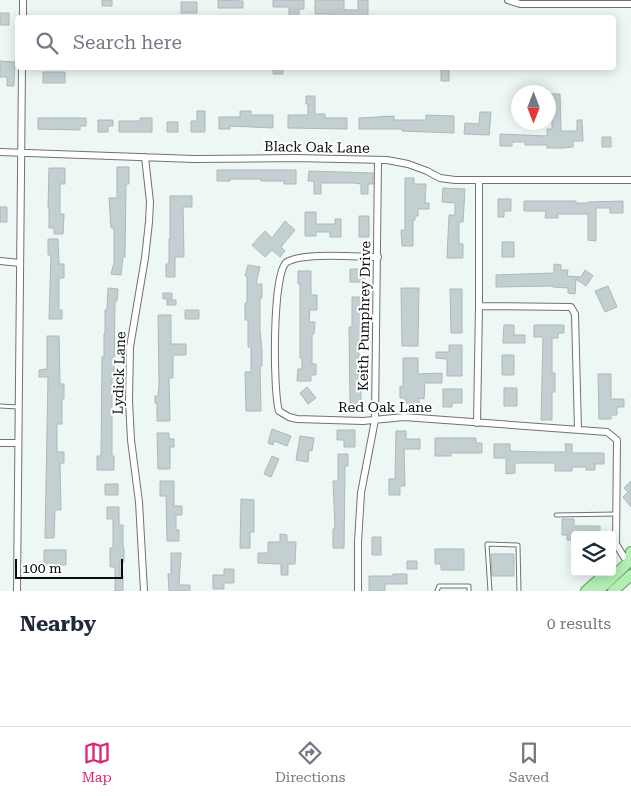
<!DOCTYPE html>
<style>
body{margin:0;font-family:"Roboto Serif",serif;background:#f2f2f3;color:#1f2937}
.controls{position:absolute;right:15px;bottom:15px;display:grid;overflow:hidden;border-radius:5px;box-shadow:0 2px 12px #0003}
.controls button{width:45px;height:45px;display:grid;place-items:center;padding:0;border:0;border-bottom:1px solid #e0e1e3;background:#fff;color:#1f2937;font:25px sans-serif}
.compass{position:absolute;left:511px;top:85px;width:45px;height:45px;border-radius:50%;background:#fff;box-shadow:0 2px 12px #0003;rotate:180deg}
.scale{position:absolute;left:15px;bottom:12px;width:108px;box-sizing:border-box;padding-left:5px;border:2px solid #090d0c;border-top:0;font-size:14px;line-height:18px;white-space:nowrap;color:#090d0c;-webkit-text-stroke:4px #fff;paint-order:stroke}
.list{margin:0;padding:0;list-style:none}
h2{display:flex;justify-content:space-between;align-items:center;height:65px;margin:0;padding:0 20px;font-size:21px}
h2 small{font-size:16px;font-weight:400;color:#747a83}
.icon{flex:none;width:28px;height:28px;fill:none;stroke:currentColor;stroke-width:2;stroke-linecap:round;stroke-linejoin:round}
.map{position:relative;flex:none;width:631px;height:591px;overflow:hidden}
.search{position:absolute;background:#fff;box-shadow:0 2px 12px #0003;left:15px;right:15px;top:15px;height:55px;display:flex;align-items:center;gap:12px;box-sizing:border-box;padding:0 18px;border-radius:5px;color:#747a83;font-size:19px}
.sheet{height:135px;background:#fff}
nav{display:flex;justify-content:space-around;align-items:center;box-sizing:border-box;height:70px;border-top:1px solid #e0e1e3;background:#fff;font-size:14px;color:#747a83}
nav a{display:grid;justify-items:center;gap:2px}
nav .on{color:#db2777}
.map>svg:first-child{display:block}
</style>
<div class="map">
<svg width="631" height="591" viewBox="0 0 631 591">
<rect width="100%" height="100%" fill="#edf8f5"/>
<path fill="#c3cfd1" stroke="#adb8ba" d="M102 0H112V6H102Z
M218 0 243 1V8H218Z
M273 0H304V9H299V18H289V7H273Z
M315 0H344V10H358V0H368V18H330V14H315Z
M181 2H197V13H181Z
M0 13H9V25H0Z
M0 61 15 62 14 86H7V77H0Z
M273 68H283V74H273Z
M441 68H449V81H441Z
M43 72H65V83H43Z
M548 94H560L561 131H577V120H582L583 141H573V147L561 148H547V145H525V142H512V146H500V134L547 136V129H552V112H548Z
M306 96H315V114H325V118H347V129L288 128V115H308V104H306Z
M197 111H205V132H191V121H197Z
M240 111H251V115H273V128L230 126V129H219V117H240Z
M480 112H491L489 135 464 134 465 123 479 124Z
M426 115 454 116V133L402 131V129H359V118L394 116V120H426Z
M38 118H86V126H80V130L38 129Z
M140 118H152V132H119V121H140Z
M98 120H113V126H108V132H98Z
M167 122H178V132H167Z
M602 137H611V147H602Z
M117 167H129V184H126L125 257H123L121 275 111 274 114 263V228H111L109 198H117Z
M49 168H65V184H60V214H64L63 234H54V228H49V208H48Z
M217 170H296V184H284V181H261V179H230V181H217Z
M309 171 373 173V184H368V194H361V184L353 183H321V194H314V181H308Z
M405 178H414V184H426L425 203H429V209H418V216H415V220H413V246H402L401 230H405Z
M443 188 465 189 463 222H459V244H463V258H447L449 215H455V203L442 202Z
M170 196H192V207H183L184 257H175V277H166V264H169V239H170Z
M498 199H511V211H504V217H498Z
M524 201H576V203H588V202L623 201V213H610V208H596V241L588 240V214H558V218H545L546 211H524Z
M0 207H7V222H0Z
M305 212H316V224H335V219H341V237H330V232H316V236H305Z
M359 216H369V237H359Z
M285 221 295 230 281 247 285 251 280 257 272 250 265 257 252 245 265 231 272 238Z
M48 239H58L59 264H64V278H59V310H62V319H49L51 255H48Z
M502 242H514V257H502Z
M554 264 561 265V270H568L567 276 581 277 585 270 593 276 586 286 576 279 575 294 568 293V288L553 287V286L496 287V275L554 273Z
M248 265 260 267 256 284H262V298H260V330L262 350V366H260L261 411H246L245 372H251V347H248V320H245V303H247V276H245Z
M350 269H364V282H350Z
M298 271H311V295H317V310H310L309 322H315L314 334H312V364H316V375H311V381H297L298 369H302V358H300V284H298Z
M608 286 617 307 605 312 595 291Z
M108 288 118 289 117 301H115L114 378H112V456H114V470H97V456H101L102 357H104V334H105V310H107Z
M401 288H419L418 346H402Z
M450 289H462V333H451Z
M163 293H172V299H163Z
M352 297H363L364 346H359V364H364V373H358V384H361V405H350L349 327H352Z
M167 300H176V305H167Z
M185 310H199V319H185Z
M158 315H171V344H186V355H173V378H169L170 421H157V403H155V396H158L159 384Z
M504 325H514V335H525V343H503Z
M534 325H564V333H558V338H552V373H555V392H552V420H541L543 337H534Z
M47 336H59L60 384H64V399H62V424H57V452H64V463H60L61 510H55L54 538H45L48 377H39V370L47 369Z
M449 345H462V376H447V359L436 358V352H449Z
M502 355H514V375H502Z
M403 358H418V374L442 373V383H425L424 399 419 398V404L405 403V398H400V386L403 387Z
M598 374H611V399H624V407H617V415H611V419H599Z
M307 387 316 398 308 404 300 393Z
M504 388H517V406H504Z
M443 389H462V403H452V407H443Z
M272 429 291 436 287 446 274 441 273 445 268 443Z
M337 430H355V447H344V440H337Z
M396 431H406V439H420V449H404L405 486H400V495H389V479H395Z
M157 433H169V439H174V447H170V469H158Z
M300 436 314 438 312 451 309 450 308 462 296 460Z
M435 438H476V443H482V453H451V456H435Z
M494 444H510V451L542 452H566L565 444H572V453H604V464H595V470H586V467H572V471H555V463H515V473L506 474V458H494Z
M338 454H348V466H345L344 548H333V529H335L333 481H338Z
M272 456 279 459 271 477 264 474Z
M160 481H174V506H182V515H176V530H179V541H167L166 496H160Z
M631 481V507L623 497 628 492 624 488Z
M105 484H118V495H105Z
M241 499 254 500V532H250V548H240Z
M107 507H119V525H123V548H124V562H120V576H123V591H115V567H110V548H113V519H107Z
M562 519H574V526H600V535H575V540H567V535H562Z
M280 534 287 535V542H296L295 564H288V575H281V564L258 563V553H268V542H280Z
M372 537H381V555H372Z
M435 549H464V570H441V564H435Z
M44 550H66V565H44Z
M171 553H181L179 585H190V591H169L168 574H171Z
M491 554H514V576H492Z
M407 561H417V569H407Z
M224 569H234V583H224V589H213V575H224Z
M393 574H407V584H385V591H369V576H393Z"/>
<g fill="none" stroke-linecap="round" stroke-linejoin="round">
<defs>
<path id="service" d="M0 406 18 407
M556 515 616 514
M437 591 439 586H469V591
M490 591 487 544 518 545 519 591"/>
<path id="minor" d="M508 0 520 4H631
M23 18V0
M0 152 194 159 294 158 387 160 408 164 427 171 440 178 455 180H631
M378 257C357 257 303 252 287 262 272 271 273 392 279 411L289 417 297 419 363 421 404 417 607 432 617 440 616 544 624 557
M0 261 20 263
M479 306 571 307 575 314 578 430
M477 423 479 306V180
M0 443H18
M17 591 22 68
M144 591 139 502 131 440 129 401 130 347 145 258 149 222 150 202 145 157
M358 591V542L361 493 375 420 378 160"/>
<path id="primary" d="M586 591 603 576
M598 591 631 560V552
M613 591 631 575"/>
</defs>
<use href="#service" stroke="#6b7572" stroke-width="5"/>
<use href="#minor" stroke="#6b7572" stroke-width="8"/>
<use href="#primary" stroke="#58985a" stroke-width="12"/>
<use href="#service" stroke="#fff" stroke-width="3"/>
<use href="#minor" stroke="#fff" stroke-width="6"/>
<use href="#primary" stroke="#b4eeb5" stroke-width="10"/>
</g>
<g text-anchor="middle" stroke-width="4" stroke-linejoin="round" paint-order="stroke">
<g font-size="14" fill="#090d0c" stroke="#fff">
<text transform="translate(317 147) rotate(1)" y="5">Black Oak Lane</text>
<text transform="translate(364 316) rotate(-89)" y="5">Keith Pumphrey Drive</text>
<text transform="translate(119 373) rotate(-88)" y="5">Lydick Lane</text>
<text x="385" y="412">Red Oak Lane</text>
</g>
</g>
</svg>
<div class="controls">
<button><svg class="icon" aria-label="layers" viewBox="0 0 24 24"><path d="M12 4l9 5-9 5-9-5zM3 14l9 5 9-5"/></svg></button>
</div>
<svg class="compass" viewBox="-18 -18 36 36"><path d="M0-13l5 13h-10z" fill="#e53935"/><path d="M0 13l5-13h-10z" fill="#747a83"/></svg>
<div class="scale">100 m</div>
<div class="search"><svg class="icon" aria-label="search" viewBox="0 0 24 24"><circle cx="10" cy="10" r="6"/><path d="M15 15l6 6"/></svg>Search here</div>
</div>
<section class="sheet">
<h2>Nearby<small>0 results</small></h2>
<ul class="list">
</ul>
</section>
<nav>
<a class="on"><svg class="icon" aria-label="map" viewBox="0 0 24 24"><path d="M3 6l6-2 6 2 6-2v14l-6 2-6-2-6 2zM9 4v14M15 6v14"/></svg>Map</a>
<a><svg class="icon" aria-label="directions" viewBox="0 0 24 24"><path d="M12 3l9 9-9 9-9-9zM9 14v-3h6M13 9l2 2-2 2"/></svg>Directions</a>
<a><svg class="icon" aria-label="saved" viewBox="0 0 24 24"><path d="M7 4h10v16l-5-4-5 4z"/></svg>Saved</a>
</nav>
